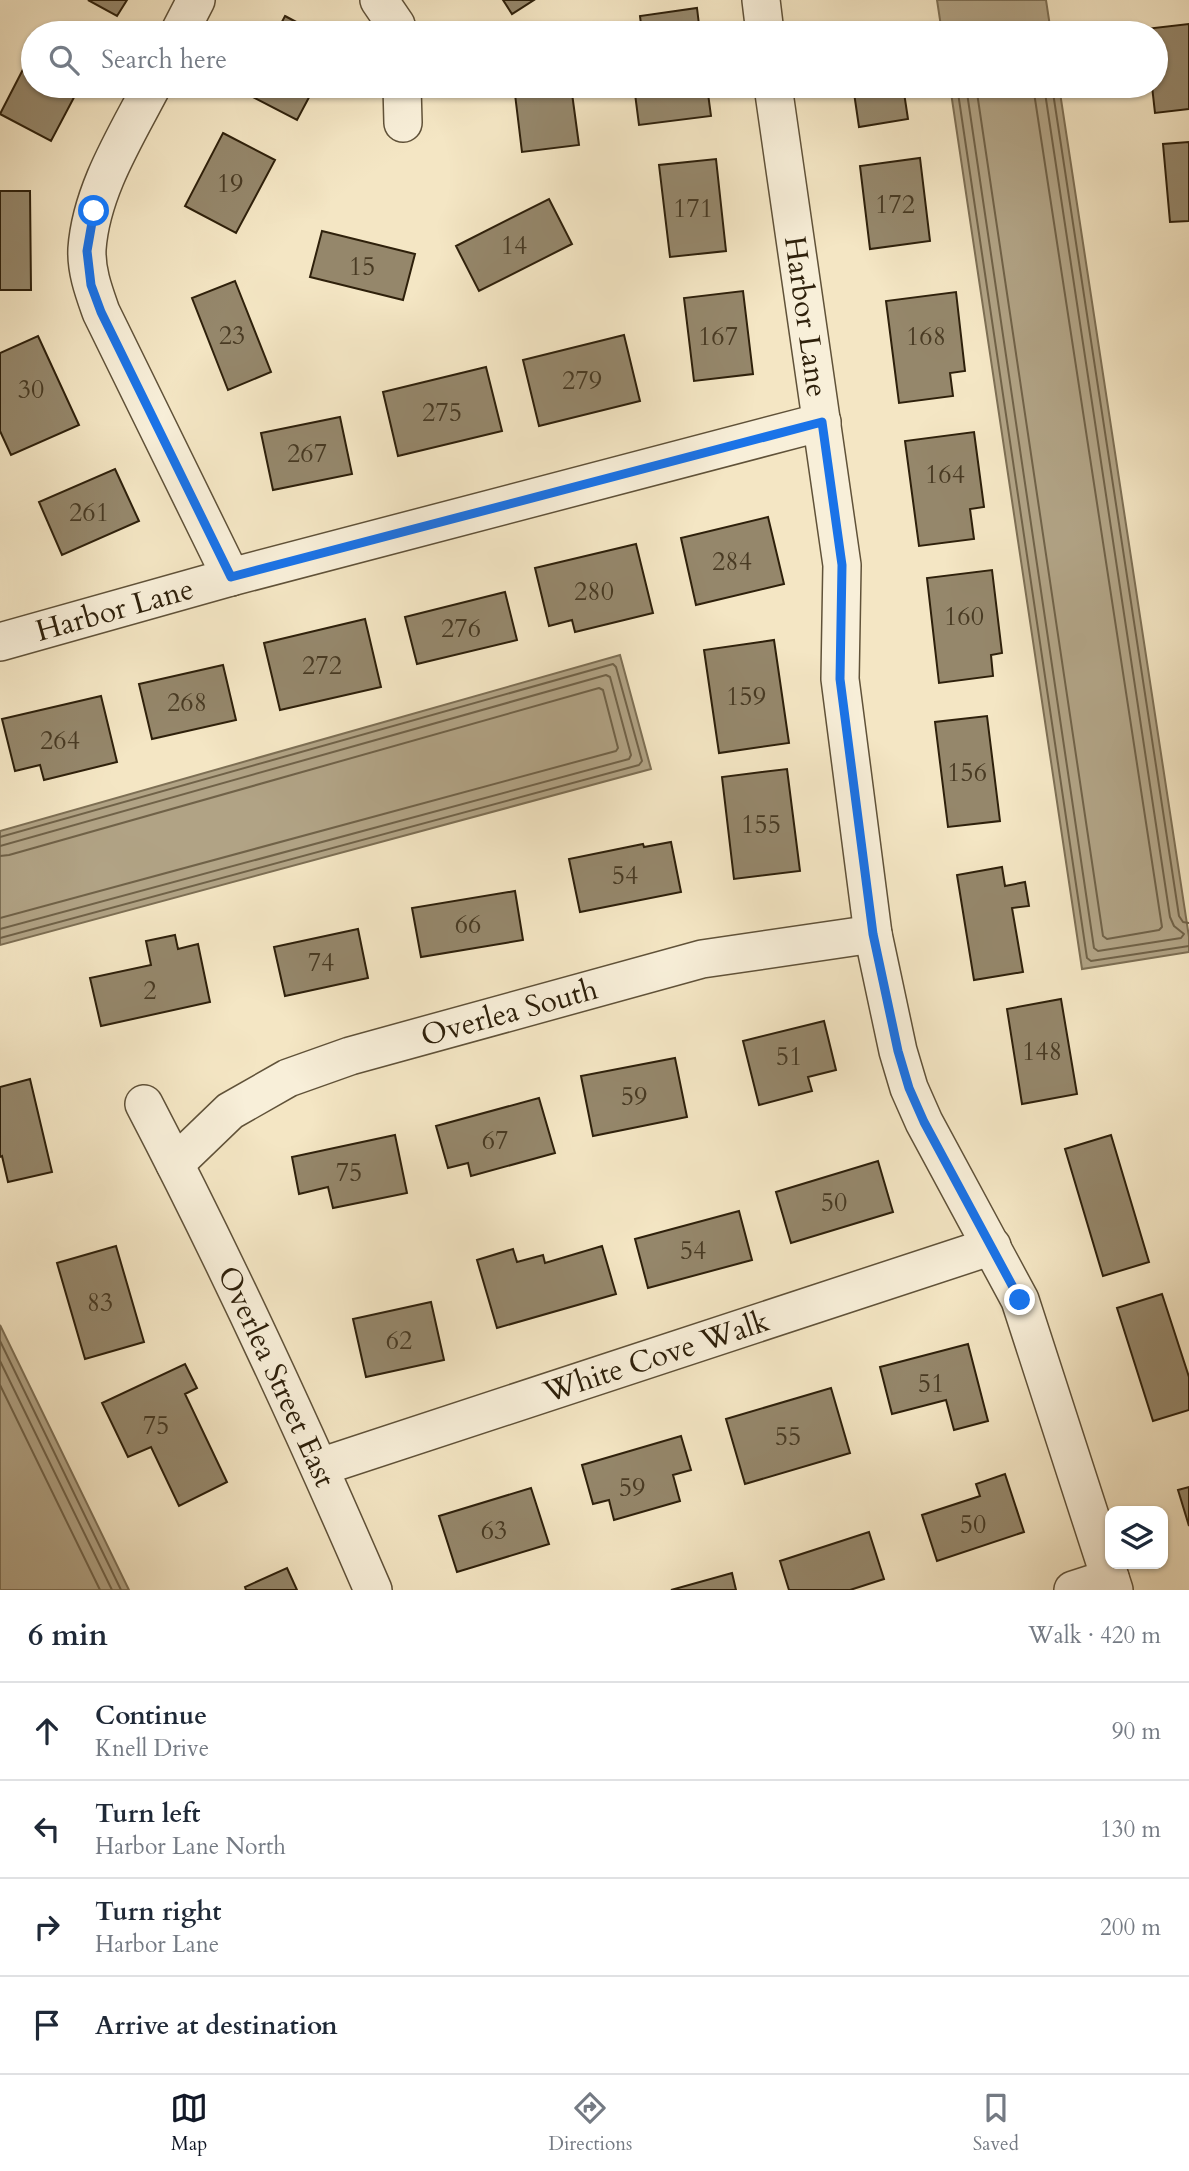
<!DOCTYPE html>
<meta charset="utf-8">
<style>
body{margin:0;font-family:Cardo,serif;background:#f6f6f7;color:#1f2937}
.controls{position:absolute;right:21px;bottom:21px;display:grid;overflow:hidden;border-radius:14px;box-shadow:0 2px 5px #0004}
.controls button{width:63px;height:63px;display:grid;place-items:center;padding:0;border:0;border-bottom:2px solid #e0e1e3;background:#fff;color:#1f2937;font:35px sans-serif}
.stop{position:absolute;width:21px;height:21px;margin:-16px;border:5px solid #1a73e8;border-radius:50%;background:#fff}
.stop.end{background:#1a73e8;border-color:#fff;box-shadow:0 2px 7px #0008}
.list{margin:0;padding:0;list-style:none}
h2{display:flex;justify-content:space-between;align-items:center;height:91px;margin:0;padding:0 28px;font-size:30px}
h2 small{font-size:23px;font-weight:400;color:#747a83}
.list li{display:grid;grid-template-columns:46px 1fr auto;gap:21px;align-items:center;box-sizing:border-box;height:98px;padding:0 28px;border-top:2px solid #e0e1e3}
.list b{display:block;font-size:26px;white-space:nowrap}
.list p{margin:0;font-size:23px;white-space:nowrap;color:#747a83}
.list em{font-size:23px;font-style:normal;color:#747a83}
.icon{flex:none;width:38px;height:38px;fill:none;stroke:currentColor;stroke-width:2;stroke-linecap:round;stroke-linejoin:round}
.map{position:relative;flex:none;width:1189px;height:1590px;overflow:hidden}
.search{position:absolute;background:#fff;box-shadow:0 2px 5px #0004;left:21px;right:21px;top:21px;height:77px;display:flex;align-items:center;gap:18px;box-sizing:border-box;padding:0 24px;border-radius:38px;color:#747a83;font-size:26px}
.sheet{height:483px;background:#fff}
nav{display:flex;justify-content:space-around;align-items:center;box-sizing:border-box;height:98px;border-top:2px solid #e0e1e3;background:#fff;font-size:19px;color:#747a83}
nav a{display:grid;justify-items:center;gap:4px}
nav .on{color:#111827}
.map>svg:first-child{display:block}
</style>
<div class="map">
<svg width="1189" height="1590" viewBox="0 0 1189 1590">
<rect width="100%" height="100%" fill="#f4e6c4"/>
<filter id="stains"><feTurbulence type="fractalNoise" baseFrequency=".00286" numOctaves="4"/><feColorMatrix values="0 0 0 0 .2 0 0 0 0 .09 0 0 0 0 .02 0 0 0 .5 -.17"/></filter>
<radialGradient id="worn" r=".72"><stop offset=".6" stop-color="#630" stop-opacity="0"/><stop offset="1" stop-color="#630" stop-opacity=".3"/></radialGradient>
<path fill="#b1a385" stroke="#7d6f54" stroke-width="2" d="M937 0H1046L1051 33H942Z
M950 86H1059L1189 937V952L1082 969Z
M620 655 651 769 0 945V831Z
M0 1325 129 1590H0Z"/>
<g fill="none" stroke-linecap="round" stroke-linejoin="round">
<path stroke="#706248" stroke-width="2" d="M957 86 1087 958 1091 961 1189 946
M966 86 1094 948 1098 951 1181 938 1184 934 1174 926 1170 917 1044 86
M976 86 1103 936 1107 939 1159 930 1162 927 1033 86
M1052 86 1179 916 1183 922 1189 923
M0 837 613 664 616 667 642 761 639 765 0 938
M0 846 606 675 610 677 631 755 629 759 0 929
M0 856 9 855 599 688 603 690 618 748 616 751 0 918
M0 1341 121 1590
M0 1361 112 1590
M0 1385 100 1590"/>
</g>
<path fill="#95876b" stroke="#2e200b" stroke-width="2" d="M88 0H127L117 16Z
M503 0H534L512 14Z
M697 8 700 33H642L640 16Z
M285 16 317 33H276Z
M894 23 895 33H845L844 30Z
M1189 24V109L1155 113 1152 86H1156V33H1146L1145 29Z
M33 50V86H80L51 141 0 114Z
M248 86H315L297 120 245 93Z
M514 86H571L579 145 522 152Z
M634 86H707L711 116 639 125Z
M853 86H903L908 119 859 127Z
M223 133 275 160 236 233 185 206Z
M1189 142V221L1170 222 1163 144Z
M920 158 930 241 870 249 860 166Z
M716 159 726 251 670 257 659 165Z
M0 191H30L31 290H0Z
M549 199 572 244 479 291 456 246Z
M322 231 415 254 403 300 310 277Z
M235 281 271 372 228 390 192 298Z
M743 291 753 374 694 381 684 298Z
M956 292 965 371 950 373 953 396 899 403 886 301Z
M624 335 640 401 539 426 523 360Z
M38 336 79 425 11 455 0 431V353Z
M486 367 502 431 398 456 383 392Z
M340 417 352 474 273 490 261 433Z
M974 432 984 507 970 509 974 539 919 546 905 441Z
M115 469 139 521 62 555 39 502Z
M768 517 784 584 696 605 681 538Z
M636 544 653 613 575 632 572 620 549 626 535 568Z
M992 570 1002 653 991 655 993 676 939 683 927 578Z
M505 592 517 640 417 664 405 617Z
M365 619 381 687 280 710 264 643Z
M774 640 789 743 719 753 704 650Z
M223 665 236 720 152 739 139 684Z
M101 696 117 762 44 780 40 765 15 771 2 719Z
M987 716 1000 821 948 827 935 722Z
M787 769 800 871 734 879 722 777Z
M671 842 681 892 580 912 569 859 643 844 644 847Z
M1002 867 1005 886 1025 882 1029 906 1012 908 1023 972 974 980 957 875Z
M515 891 523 940 421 957 412 908Z
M358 929 368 978 285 996 274 947Z
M175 935 178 949 198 944 210 1002 101 1026 90 978 151 965 146 941Z
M1061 999 1077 1094 1022 1104 1007 1009Z
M824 1021 836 1070 808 1077 812 1091 759 1105 743 1041Z
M675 1058 687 1117 593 1136 581 1076Z
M30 1079 52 1172 8 1182 2 1156 0 1157V1087Z
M539 1098 555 1153 471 1176 468 1163 448 1168 436 1126Z
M395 1135 407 1193 333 1208 328 1187 299 1194 292 1157Z
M1111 1135 1149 1262 1103 1276 1065 1149Z
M878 1161 893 1212 791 1243 776 1192Z
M739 1211 752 1260 648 1288 635 1239Z
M116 1246 144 1342 85 1359 57 1263Z
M602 1246 616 1294 497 1328 477 1260 513 1249 517 1262 543 1255 545 1263Z
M1162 1294 1189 1377V1410L1153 1421 1117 1308Z
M431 1302 444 1360 366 1377 353 1319Z
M968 1344 988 1421 954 1430 946 1400 892 1414 880 1367Z
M185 1364 197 1388 185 1394 227 1482 179 1506 151 1447 128 1457 102 1403Z
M831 1388 850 1453 745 1484 726 1419Z
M681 1436 691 1470 673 1475 680 1501 614 1520 609 1500 593 1504 582 1465Z
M1005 1474 1024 1532 937 1561 922 1515 980 1496 976 1484Z
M1189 1487V1526L1178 1490Z
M531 1488 549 1544 457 1572 439 1516Z
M869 1532 884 1579 850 1590H789L780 1561Z
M287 1568 297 1590H246L245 1587Z
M732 1573 736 1590H671Z"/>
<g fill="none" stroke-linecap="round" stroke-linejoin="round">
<defs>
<g id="street">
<path d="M379 0 396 25 398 33"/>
<path d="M761 0 765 33"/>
<path d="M179 33 196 0"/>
<path d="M152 86C126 136 91 191 87 249 86 271 94 292 101 312L231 577"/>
<path d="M402 86 403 123"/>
<path id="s1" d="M773 86 842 565 840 679 873 934 898 1051 909 1088 924 1122 1020 1300 1114 1590"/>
<path id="s2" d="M0 642 231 577 822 422"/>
<path id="s3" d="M144 1104C227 1263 302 1426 373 1590"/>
<path id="s4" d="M175 1164 230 1111 288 1078 350 1056 702 959 873 934"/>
<path id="s5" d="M320 1467 992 1246"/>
<path d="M1073 1590 1110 1578"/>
</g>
</defs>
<use href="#street" stroke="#605239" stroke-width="40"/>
<use href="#street" stroke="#f8efd9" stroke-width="37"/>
</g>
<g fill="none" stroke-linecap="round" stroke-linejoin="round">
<path stroke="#1a73e8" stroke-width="9" d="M94 211 87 251 91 285 101 312 231 577 822 422 842 565 840 679 873 934 898 1051 909 1088 924 1122 1020 1300"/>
</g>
<g text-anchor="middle" stroke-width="5" stroke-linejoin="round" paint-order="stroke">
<g font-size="26" fill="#483a23">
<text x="230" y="192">19</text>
<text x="895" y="213">172</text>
<text x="693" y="217">171</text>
<text x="514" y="254">14</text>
<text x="362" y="275">15</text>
<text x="232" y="344">23</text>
<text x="718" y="345">167</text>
<text x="926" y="345">168</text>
<text x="582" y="389">279</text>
<text x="31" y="398">30</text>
<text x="442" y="421">275</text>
<text x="307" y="462">267</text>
<text x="945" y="483">164</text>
<text x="89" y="521">261</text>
<text x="732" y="570">284</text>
<text x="594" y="600">280</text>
<text x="964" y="625">160</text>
<text x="461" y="637">276</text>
<text x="322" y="674">272</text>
<text x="746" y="705">159</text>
<text x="187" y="711">268</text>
<text x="60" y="749">264</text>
<text x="967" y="781">156</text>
<text x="761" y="833">155</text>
<text x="625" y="884">54</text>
<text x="468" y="933">66</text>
<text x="321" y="971">74</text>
<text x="150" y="999">2</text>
<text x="1042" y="1060">148</text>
<text x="789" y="1065">51</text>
<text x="634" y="1105">59</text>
<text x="495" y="1149">67</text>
<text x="349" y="1181">75</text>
<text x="834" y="1211">50</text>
<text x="693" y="1259">54</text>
<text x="100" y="1311">83</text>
<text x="399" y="1349">62</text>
<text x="931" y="1392">51</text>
<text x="156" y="1434">75</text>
<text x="788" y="1445">55</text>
<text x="632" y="1496">59</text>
<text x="973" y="1533">50</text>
<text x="494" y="1539">63</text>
</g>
<g font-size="30" fill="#2e200b" stroke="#f8efd9">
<text dy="10" stroke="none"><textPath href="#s1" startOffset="233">Harbor Lane</textPath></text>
<text dy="10" stroke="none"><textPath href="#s2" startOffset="119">Harbor Lane</textPath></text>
<text dy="10" stroke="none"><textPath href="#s4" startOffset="374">Overlea South</textPath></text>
<text dy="10" stroke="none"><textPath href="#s5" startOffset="354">White Cove Walk</textPath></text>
<text dy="10" stroke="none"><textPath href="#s3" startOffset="303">Overlea Street East</textPath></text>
</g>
</g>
<rect width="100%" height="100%" filter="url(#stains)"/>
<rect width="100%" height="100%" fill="url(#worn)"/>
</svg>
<div class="controls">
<button><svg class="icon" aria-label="layers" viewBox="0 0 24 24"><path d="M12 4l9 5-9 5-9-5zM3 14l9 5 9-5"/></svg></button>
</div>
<div class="stop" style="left:94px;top:211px"></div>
<div class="stop end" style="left:1020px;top:1300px"></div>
<div class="search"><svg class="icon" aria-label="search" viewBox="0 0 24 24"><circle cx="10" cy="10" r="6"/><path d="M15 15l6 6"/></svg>Search here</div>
</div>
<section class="sheet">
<h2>6 min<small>Walk · 420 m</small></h2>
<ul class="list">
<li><svg class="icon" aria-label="ahead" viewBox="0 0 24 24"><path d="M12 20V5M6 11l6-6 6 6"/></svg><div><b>Continue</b><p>Knell Drive</p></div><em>90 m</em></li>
<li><svg class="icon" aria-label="left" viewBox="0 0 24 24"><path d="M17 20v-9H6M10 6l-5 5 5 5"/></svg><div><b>Turn left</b><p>Harbor Lane North</p></div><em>130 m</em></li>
<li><svg class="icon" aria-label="right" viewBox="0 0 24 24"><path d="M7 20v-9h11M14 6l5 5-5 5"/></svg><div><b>Turn right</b><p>Harbor Lane</p></div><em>200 m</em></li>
<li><svg class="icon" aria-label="arrive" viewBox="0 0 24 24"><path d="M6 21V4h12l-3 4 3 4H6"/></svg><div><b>Arrive at destination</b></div></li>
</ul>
</section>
<nav>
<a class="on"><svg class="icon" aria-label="map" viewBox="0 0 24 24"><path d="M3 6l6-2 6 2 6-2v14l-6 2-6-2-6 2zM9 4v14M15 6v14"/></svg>Map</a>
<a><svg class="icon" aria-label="directions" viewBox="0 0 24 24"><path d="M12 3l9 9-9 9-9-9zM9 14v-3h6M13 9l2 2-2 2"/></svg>Directions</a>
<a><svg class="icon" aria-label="saved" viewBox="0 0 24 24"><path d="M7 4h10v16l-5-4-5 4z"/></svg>Saved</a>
</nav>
